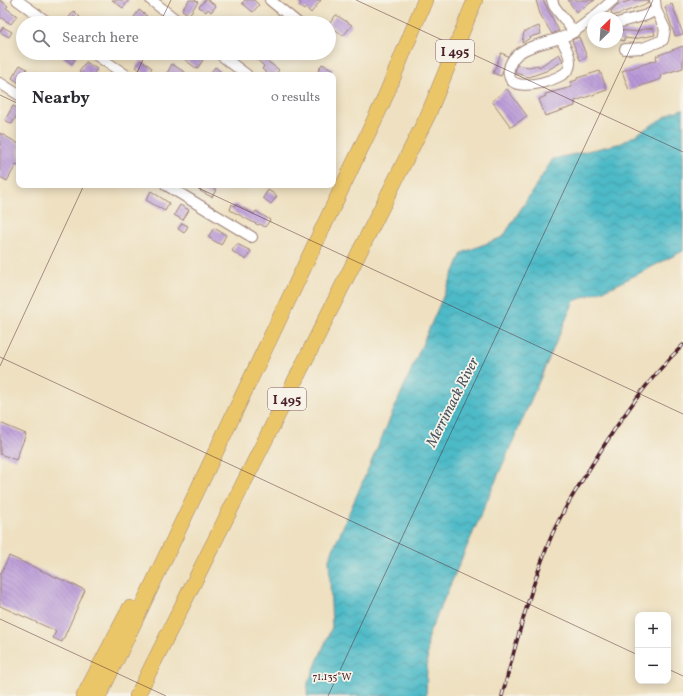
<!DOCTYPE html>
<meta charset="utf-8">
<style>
body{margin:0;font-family:Vollkorn,serif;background:#f2f2f3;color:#2b2b33}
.controls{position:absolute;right:12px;bottom:12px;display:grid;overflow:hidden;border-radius:8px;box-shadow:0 2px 10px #0003}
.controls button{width:36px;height:36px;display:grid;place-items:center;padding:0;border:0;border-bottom:1px solid #e1e1e2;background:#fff;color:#2b2b33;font:20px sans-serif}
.compass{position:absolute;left:587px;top:12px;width:36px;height:36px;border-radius:50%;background:#fff;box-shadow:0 2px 10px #0003;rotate:25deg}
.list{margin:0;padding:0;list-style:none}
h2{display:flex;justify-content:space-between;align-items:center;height:52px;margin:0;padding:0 16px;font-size:17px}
h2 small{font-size:13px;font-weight:400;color:#7c7c81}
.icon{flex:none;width:22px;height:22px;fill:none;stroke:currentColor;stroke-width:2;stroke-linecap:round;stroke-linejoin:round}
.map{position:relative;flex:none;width:683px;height:696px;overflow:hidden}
.search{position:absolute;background:#fff;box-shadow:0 2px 10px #0003;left:16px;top:16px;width:320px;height:44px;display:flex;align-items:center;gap:10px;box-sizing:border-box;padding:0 14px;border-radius:22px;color:#7c7c81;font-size:15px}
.panel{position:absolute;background:#fff;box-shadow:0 2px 10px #0003;left:16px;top:72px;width:320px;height:116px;border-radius:8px}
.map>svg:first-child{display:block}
</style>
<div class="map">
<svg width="683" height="696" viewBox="0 0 683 696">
<defs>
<pattern id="water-waves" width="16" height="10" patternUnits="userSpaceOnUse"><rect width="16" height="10" fill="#4dbac7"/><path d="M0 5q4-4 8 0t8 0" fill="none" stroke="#4297a2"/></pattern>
<pattern id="building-back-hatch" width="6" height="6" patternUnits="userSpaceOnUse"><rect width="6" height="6" fill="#b897d8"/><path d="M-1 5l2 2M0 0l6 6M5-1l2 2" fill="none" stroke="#987baf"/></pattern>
</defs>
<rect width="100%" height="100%" fill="#f7f3e8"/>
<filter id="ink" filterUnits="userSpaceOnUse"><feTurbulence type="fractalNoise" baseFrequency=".025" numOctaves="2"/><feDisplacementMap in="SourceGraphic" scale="8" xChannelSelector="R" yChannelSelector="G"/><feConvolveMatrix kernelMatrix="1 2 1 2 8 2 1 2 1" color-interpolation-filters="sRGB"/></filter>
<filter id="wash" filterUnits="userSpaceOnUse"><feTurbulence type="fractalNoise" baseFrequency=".012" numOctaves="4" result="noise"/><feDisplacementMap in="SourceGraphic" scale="16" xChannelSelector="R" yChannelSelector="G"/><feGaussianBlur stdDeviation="0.9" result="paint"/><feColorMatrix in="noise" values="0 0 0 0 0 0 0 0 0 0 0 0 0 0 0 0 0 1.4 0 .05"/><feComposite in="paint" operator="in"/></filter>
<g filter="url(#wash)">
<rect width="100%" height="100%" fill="#eee0c0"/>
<path fill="url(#water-waves)" stroke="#4c6c79" d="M683 109V251L614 286 574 301 428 636 426 696H307L308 683 332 627 329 559 462 253 503 237 553 159 622 143 673 112Z"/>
<g id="blocks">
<path fill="url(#building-back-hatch)" d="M0 0 8 6 6 8 17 16 11 24 0 17Z
M112 0H129L123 8Z
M189 0H195L198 2 189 15 182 10Z
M205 0H208L216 6 211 12 208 9 206 12 199 7Z
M245 0H254L259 5 253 12 242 3Z
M297 0H321L311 13 306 8 304 10 299 6 301 4Z
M536 0H543L559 31 552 34 540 14Z
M568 0H595L576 12Z
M632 0H649V3L613 16 611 11 617 5Z
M672 4 683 34 675 36 665 7Z
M139 10 147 16 141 23 134 17Z
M74 11 80 17 75 23H70L67 20Z
M336 15 352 25 343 36 329 24Z
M539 26 541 34 533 36 522 43 524 32Z
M3 27 12 32 9 37 0 32Z
M653 28 655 35 633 39 624 38V41L617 39V30L639 32V30Z
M579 37 587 57 580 60 572 40Z
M683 46V68L660 75 661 79 629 90 622 71 657 60 656 56Z
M57 53H72L77 56 72 64Z
M188 53H199L197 56 203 60 197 69 184 59Z
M249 53H257L279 70 275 75H269L262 69 264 66Z
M501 53 508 56 501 76 493 73Z
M559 54 563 61 546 71 529 77 515 73 517 65 529 67 538 65 539 67Z
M141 60 152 68 147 75 136 67Z
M86 62 97 69 93 75H84L79 72Z
M172 64 189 75H166Z
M322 64 333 69 331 75 317 73Z
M20 65 27 69 23 75H19V83L12 78Z
M215 67 225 75H209Z
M600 71 607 90 575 101V106L545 116 539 99 546 96 545 94 572 87 570 82 577 80V78Z
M507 89 527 116 511 127 492 101Z
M13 106 19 109V111L12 124 5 120Z
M0 133 19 144V166L16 165 7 181 0 177Z
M203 185H207L216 190 212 197 200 191Z
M268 190 277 196 271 204 263 198Z
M151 191 169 203 165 211 146 200Z
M232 204 234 206 236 204 254 214 256 211 270 220 265 227 260 224 258 225 230 210Z
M180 205 189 210 183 220 174 215Z
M182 223 188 226 184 233 178 229Z
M214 228 226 235 221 245 208 237Z
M237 244 251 251 246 260 232 251Z
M0 423 26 434 16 460 0 454Z
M9 556 85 590 62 642 53 638 56 631 0 606V575Z"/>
</g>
</g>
<g filter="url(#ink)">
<use href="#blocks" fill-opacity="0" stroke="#9c8076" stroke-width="1"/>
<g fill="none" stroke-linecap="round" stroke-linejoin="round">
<defs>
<path id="minor" d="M17 0 49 23
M151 0 180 23
M270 0 298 23
M552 0 554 6 574 32
M617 23 647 15 656 10 655 0
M561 39C565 46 573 59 569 68 565 79 520 92 511 80 509 77 508 72 509 69 513 43 554 44 572 33 587 24 600 11 613 0
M625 49 643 48 663 40 665 29 656 10
M93 53 126 75
M218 53 247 75
M0 83 19 95
M166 185 252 237"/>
<path id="highway" d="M84 696 130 608
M99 696 383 102 425 0
M137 696 428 115 475 0"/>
</defs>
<use href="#minor" stroke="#9c8076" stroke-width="12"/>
<use href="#highway" stroke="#9c8076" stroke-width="16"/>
<use href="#minor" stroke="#fff" stroke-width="10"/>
<use href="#highway" stroke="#ebc669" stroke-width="15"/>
<defs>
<path id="rail" d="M502 696C516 644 529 592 549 542 560 514 577 489 593 463 619 421 647 380 683 345"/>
</defs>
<use href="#rail" stroke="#4a1f2b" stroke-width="3.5"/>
<use href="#rail" stroke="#f7f3e8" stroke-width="2" stroke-dasharray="6" stroke-linecap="butt"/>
</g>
</g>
<path fill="none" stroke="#4a1f2b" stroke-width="1" stroke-opacity="0.45" d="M356 0 683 152M160 23 171 0M136 75 146 53M0 95 19 104M192 185 683 414M0 357 638 655M0 366 84 185M0 619 166 696M668 669 683 676M328 696 653 0"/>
<g text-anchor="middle" stroke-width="3.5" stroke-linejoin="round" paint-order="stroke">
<g fill="#f7f3e8" stroke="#7e5f64" stroke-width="1">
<rect x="436" y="40" width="38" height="22" rx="3"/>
<rect x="268" y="388" width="38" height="22" rx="3"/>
</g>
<g font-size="13" font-weight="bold" fill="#4a1f2b">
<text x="455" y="56">I 495</text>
<text x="287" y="404">I 495</text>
</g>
<g font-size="15" font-style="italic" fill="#4b5562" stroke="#f7f3e8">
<text transform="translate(452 402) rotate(-63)" y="5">Merrimack River</text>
</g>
</g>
<g font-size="10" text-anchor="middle" fill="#4a1f2b" stroke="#f7f3e8" stroke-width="3.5" stroke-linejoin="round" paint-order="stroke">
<text x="332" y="680">71.135°W</text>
</g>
</svg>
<div class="controls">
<button>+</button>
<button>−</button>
</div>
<svg class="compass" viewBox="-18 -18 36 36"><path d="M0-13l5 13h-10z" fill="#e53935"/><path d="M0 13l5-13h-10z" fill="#7c7c81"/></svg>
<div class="search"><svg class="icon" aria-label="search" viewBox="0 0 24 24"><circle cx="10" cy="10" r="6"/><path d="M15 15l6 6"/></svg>Search here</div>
<section class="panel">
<h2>Nearby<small>0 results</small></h2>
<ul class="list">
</ul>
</section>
</div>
